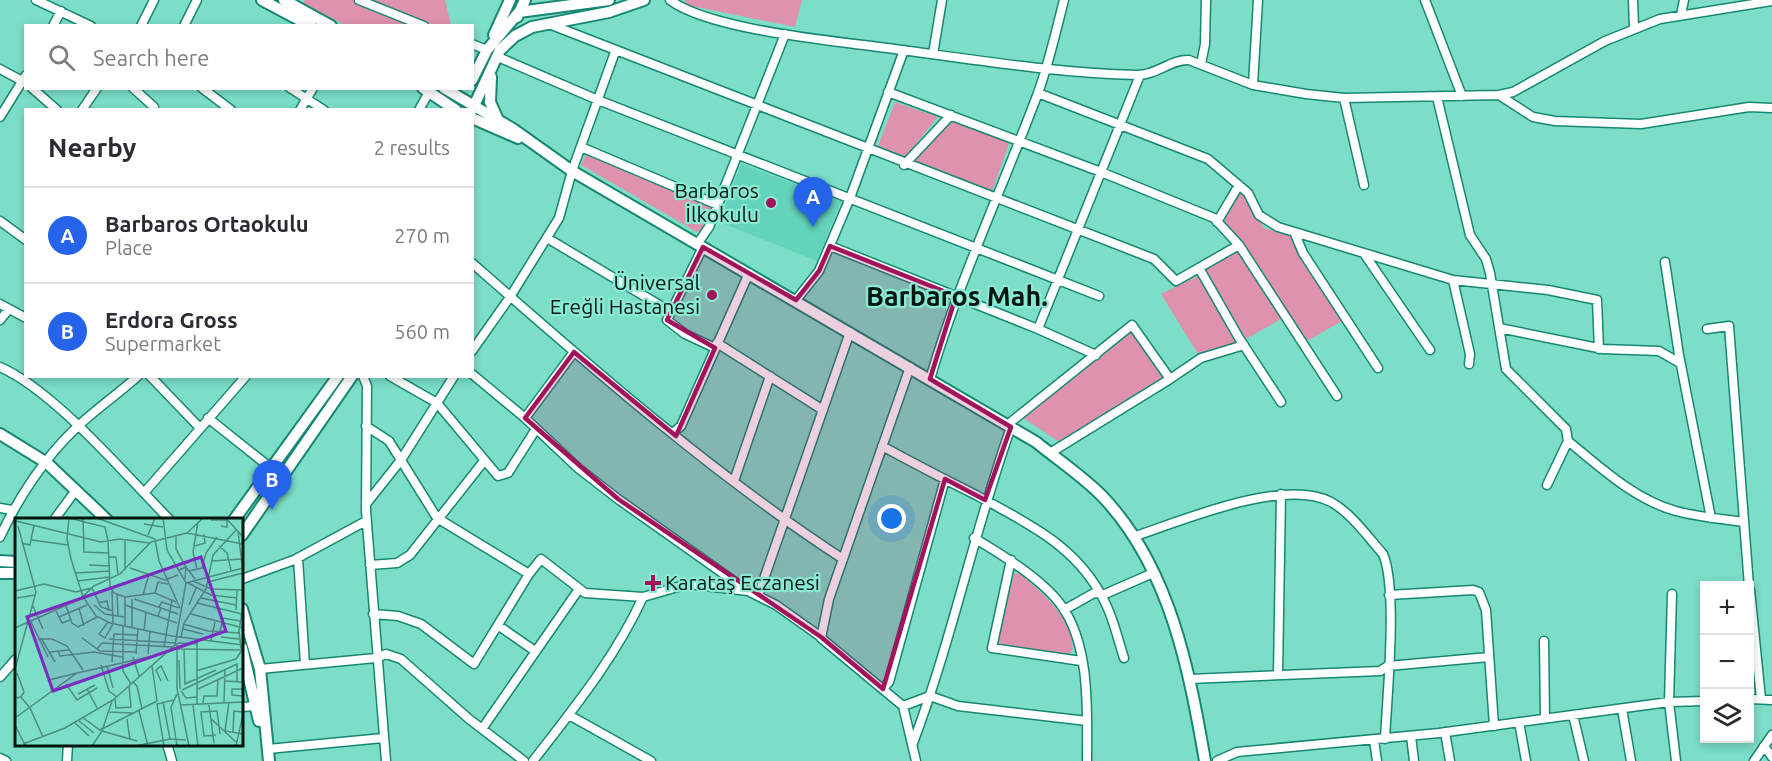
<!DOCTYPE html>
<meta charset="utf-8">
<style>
body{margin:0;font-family:Ubuntu,sans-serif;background:#f2f2f3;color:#2b2b33}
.controls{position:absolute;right:18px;bottom:18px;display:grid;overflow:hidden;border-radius:0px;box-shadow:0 3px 9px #0003}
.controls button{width:54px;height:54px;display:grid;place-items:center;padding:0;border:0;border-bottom:2px solid #e1e1e2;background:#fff;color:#2b2b33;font:30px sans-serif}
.you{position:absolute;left:892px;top:519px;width:21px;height:21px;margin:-15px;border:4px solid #fff;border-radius:50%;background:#1a73e8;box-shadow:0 0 0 9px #1a73e833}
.badge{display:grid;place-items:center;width:39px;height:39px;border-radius:50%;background:#2563eb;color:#fff;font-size:20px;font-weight:700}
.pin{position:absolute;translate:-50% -50px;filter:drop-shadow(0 2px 3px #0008)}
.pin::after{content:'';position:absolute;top:32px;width:21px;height:18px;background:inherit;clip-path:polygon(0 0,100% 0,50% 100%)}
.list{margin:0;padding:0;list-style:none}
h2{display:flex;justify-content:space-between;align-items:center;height:78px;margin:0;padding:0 24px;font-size:26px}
h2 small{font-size:20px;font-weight:400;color:#7c7c81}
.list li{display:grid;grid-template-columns:39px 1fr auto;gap:18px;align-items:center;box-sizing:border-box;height:96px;padding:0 24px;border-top:2px solid #e1e1e2}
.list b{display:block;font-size:22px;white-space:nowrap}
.list p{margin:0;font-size:20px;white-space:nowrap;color:#7c7c81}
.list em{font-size:20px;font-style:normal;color:#7c7c81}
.icon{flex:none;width:33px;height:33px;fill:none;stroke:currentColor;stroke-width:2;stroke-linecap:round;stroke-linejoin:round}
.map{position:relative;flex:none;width:1772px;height:761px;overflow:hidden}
.search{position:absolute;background:#fff;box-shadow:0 3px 9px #0003;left:24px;top:24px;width:450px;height:66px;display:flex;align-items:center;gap:15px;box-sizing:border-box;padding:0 21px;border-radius:0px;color:#7c7c81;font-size:22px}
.panel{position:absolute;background:#fff;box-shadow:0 3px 9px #0003;left:24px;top:108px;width:450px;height:270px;border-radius:0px}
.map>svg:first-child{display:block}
</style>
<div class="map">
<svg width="1772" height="761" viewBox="0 0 1772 761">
<rect width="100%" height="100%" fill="#7cdec7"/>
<path fill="#64d3bb" d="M741 164 841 201 817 261 719 222Z"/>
<path fill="#de92ad" d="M305 0H354L417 25H345L303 3Z
M370 0H445L451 25H433Z
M685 0H802L795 27 686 5Z
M895 102 938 117 905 157 878 146Z
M949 120 1010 141 991 194 914 161Z
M587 153 714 206 704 228 697 232 581 165Z
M1240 193H1245L1264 228 1293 236 1344 320 1307 341 1224 220Z
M1239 251 1283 318 1246 339 1204 270Z
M1198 276 1239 345 1198 354 1161 294Z
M1132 332 1164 376 1161 383 1061 443 1023 418Z
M1020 573C1044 596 1069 613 1073 648L1069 656 997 645 1014 574Z"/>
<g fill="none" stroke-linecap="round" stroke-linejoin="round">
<defs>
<path id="minor" d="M36 0 91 26
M359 0 424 26
M670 0C710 30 835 41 887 48 970 59 1054 73 1138 75 1157 75 1171 59 1189 60L1253 85 1306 94 1344 98 1499 95 1513 92 1605 41 1660 19 1772 1
M1425 0 1462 96
M1633 0 1634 28
M1681 15 1684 0
M549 24 1154 259 1176 281 1239 245
M53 26 61 11
M141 26 154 0
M184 26 197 0
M472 44 487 50
M933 54 942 0
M498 57 598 100 1099 296
M1201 64 1205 44 1206 0
M0 69 26 83
M1253 85 1258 0
M32 88 57 110
M133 88 154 107
M202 88 231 110
M290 88 324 110
M888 92 1101 172 1214 218 1239 245 1337 396
M1038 93 1208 159 1248 193 1259 215 1278 227 1453 280 1548 290 1597 300 1599 349
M1499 95 1533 117 1555 121 1641 124 1749 107 1772 108
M1437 97 1470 235 1486 259 1490 273 1506 369 1566 429 1568 441C1600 467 1635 500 1676 511 1698 517 1721 519 1744 522
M1344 98 1364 185
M82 110 97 88
M300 110 313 88
M419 110 429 92
M0 117 26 75
M581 147 718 205
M904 165 951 115
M0 221 26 240
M1217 222 1239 185
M1295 234 1303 253 1378 368
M547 238 671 312
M698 243 709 227 785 34
M830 246 1038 329 1140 75
M703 247 667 320 685 334 715 348
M1365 255 1430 350
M1665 262 1679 355 1711 518
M472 263C591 367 711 473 843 559
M1199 268 1239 338 1281 402
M1453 280 1470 354 1469 364
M796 300 819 271 850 198 904 50
M0 304 26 318
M0 320 9 309
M1499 328 1603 349 1659 351 1680 363
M1038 329 1096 355
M1707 329 1729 326 1749 586
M717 343 823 410
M472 351 510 297 559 218 572 171 615 52
M0 367C55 391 125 475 170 520
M910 367 829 599 821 638 903 706 916 761
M472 374 525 418 574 352
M150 376 199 427
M363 376 367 386 366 511 386 761
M390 376 437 403 498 476 508 473 536 429
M930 379C959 281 1002 189 1038 93 1049 63 1056 31 1064 0
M1170 379 1201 358 1244 345
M208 418 272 469
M525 418 578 468 618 499 745 589
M1007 425 1132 325 1170 379 1050 453
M366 426 389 441 437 518 529 574 541 559 585 593 643 597 688 584 748 591 776 605 821 637
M673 433 681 426 749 273
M882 446C913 463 944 479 976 495 1023 521 1072 543 1100 593 1112 613 1117 636 1124 658
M734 481 770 376
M1547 485 1568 441
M144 493 246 376
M366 504 401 460 454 376
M0 508 12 510
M54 520 76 490
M0 537C18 498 45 457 77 427 96 409 118 394 138 376
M1133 537C1181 521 1284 477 1331 502 1351 513 1368 537 1383 554 1398 589 1387 697 1385 739
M974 538C1001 554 1042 579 1061 605 1091 646 1087 713 1087 761
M298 558 305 664
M1011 560 992 648 1081 661
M370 565 397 563 410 555 484 461
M242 579 294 560 366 521
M1750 590 1761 699
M1672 594 1669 702 1676 761
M1389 595 1473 590 1479 592 1486 610 1494 726
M758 596 850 332
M1064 610 1094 593 1105 594 1153 573
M373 614 398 616 421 624 474 664 529 574
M499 626 535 651
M1544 641 1545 718
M260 669 376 658 386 654 401 659 469 719 524 761
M1278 674 1281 494
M0 677 16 659
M1189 679 1380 671 1388 666 1489 657
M883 689 889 682 945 479
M1750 699 1772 700
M903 706 930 696 958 706 1087 721
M242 707 256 706
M1622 709 1631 761
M569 715 651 761
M1573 715 1584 761
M1519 722 1526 761
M482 729 579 589
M1445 732 1450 761
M1411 736 1414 761
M1374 740 1377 761
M913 743C952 640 974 531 1011 427
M167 744 172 761
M1764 746 1772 757
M268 749 383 738
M0 758 6 761
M67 761 68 744
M533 761C574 708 615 658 643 597
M1217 761 1237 752 1439 733 1669 702 1704 701
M1754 761 1772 735"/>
<path id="major" d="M262 0 311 26
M284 0 331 26
M517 17 525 0
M494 35 510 0
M491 77 490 102 498 120
M472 80 487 50 519 12 609 0
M423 88 456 110
M444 88 513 129 572 171 1036 442C1058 460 1084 477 1103 497 1170 568 1189 669 1205 761
M472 110 500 50 515 36 532 27 609 12 644 0
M472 118 518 138
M0 434 47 463 107 520
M234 520 338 376
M242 535 352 376
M0 561 16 562
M0 573H16
M242 609 260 669 269 761
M242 648 259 721"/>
</defs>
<use href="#minor" stroke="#168773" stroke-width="11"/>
<use href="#major" stroke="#168773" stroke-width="14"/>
<use href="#minor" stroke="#fff" stroke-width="8"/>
<use href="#major" stroke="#fff" stroke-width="10"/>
</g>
<path fill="#a1135c" fill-opacity="0.2" stroke="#a1135c" stroke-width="4.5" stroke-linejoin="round" d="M830 246 956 296 930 379 1011 427 985 500 945 479 883 689 821 637 618 499 525 418 574 352 676 436 715 348 667 320 703 247 796 300 819 271Z"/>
<g fill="#a1135c" stroke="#89ebd4" stroke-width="2">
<circle cx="771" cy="203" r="6"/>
<circle cx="712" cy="295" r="6"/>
<path d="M650 574h6v6h6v6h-6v6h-6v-6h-6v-6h6z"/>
</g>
<g text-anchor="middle" stroke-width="4.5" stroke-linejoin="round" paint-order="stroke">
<g font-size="21" fill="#021611" stroke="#89ebd4" text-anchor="end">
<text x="759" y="198">Barbaros<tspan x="759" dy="24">İlkokulu</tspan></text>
<text x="700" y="290">Üniversal<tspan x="700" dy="24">Ereğli Hastanesi</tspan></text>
<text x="665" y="590" text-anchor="start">Karataş Eczanesi</text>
</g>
<g font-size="27" font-weight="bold" fill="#021611" stroke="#89ebd4">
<text x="957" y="306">Barbaros Mah.</text>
</g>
</g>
<g transform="translate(15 518)">
<rect width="228" height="228" fill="#7cdec7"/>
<path fill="none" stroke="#4b8e7e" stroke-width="1.5" d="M54 0 90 9 93 23M54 0 52 21 56 41 68 79 81 98 95 105 157 118 228 127M68 0 69 34 93 35M82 0 140 21 144 43 165 90M211 0 228 19M196 2H212V9L206 8M1 3 86 24 105 21 134 25M129 6 148 9M223 13 228 55M172 15 188 0M133 17 140 0M161 19V31L171 49 170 61M110 21V52M17 22 53 27M93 23 95 68 99 75 110 79V108M7 25 15 27 19 7M180 28 190 25 189 16M204 28 212 35 216 52M94 39H101L103 57M197 43 226 41M74 47 95 48M115 50 150 62 163 57M182 51 178 34 183 4M164 52 171 49 180 61M174 53 187 50 191 35 202 19M61 55 95 53M63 63 94 59M178 63 196 71 228 72M193 64 228 55M171 65 228 50M173 65 196 77 222 80M0 73 29 66 61 74 77 70 86 89 98 93M97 73 98 105M140 75 143 64 153 66M102 76 103 98M128 77 134 56M110 79 140 75 161 84M2 80 20 77M186 80 221 87M119 81 146 90M83 85 92 83 94 93M182 85 227 96M79 87 90 96 109 99M110 87 162 105M174 87 181 70M18 88 28 111M51 88 57 105 63 109 82 99M144 89 147 84 164 90M64 90 69 108M221 92 222 72M41 93 47 105 55 102M176 96 228 110M143 98 146 90 163 96M44 99 72 87M16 104 33 139M93 104 84 116 90 120 98 106M168 106 193 113 225 115M108 108V153L116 166M117 109V81M0 110 65 81 79 68 105 56 136 24 172 15 228 26M168 111 188 116M129 112 131 94M205 113 208 100 225 103M166 119 169 105 191 71 198 37 221 12M206 119 224 121M26 120 40 144M67 120 85 133 121 134M23 121H37L52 128 68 152M94 121 161 125M196 122 200 104M162 125V170L174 228M163 125 182 126M149 129 157 81M82 131 87 125 157 129M161 131 227 132 221 141 181 153M169 131 170 166 201 152M226 131 224 113 228 88M43 133 45 138 79 134 107 139M35 134 54 132M121 136 123 111M133 136 135 113M118 139 124 158M164 142 165 171M97 144 99 116 122 117M86 147 94 173 102 179M92 148 98 170M0 151 21 74 3 8M2 155 9 174 6 179M34 162 62 155M146 163 141 152 146 148 153 163M210 163 228 164M118 164 122 168 127 191M51 166 62 182 82 170M72 171 82 190M183 171 228 150M228 171H217V177L228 178M167 172 222 146V164M166 173 171 180 182 179M63 176 80 167M162 176 156 189 162 228M0 180 6 179 15 190 28 219M100 181 101 190 116 189 114 168M148 184 155 221M209 184 210 152M214 184 210 213 228 216M188 185 189 178H202L203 161M182 186V123M165 187 228 184M178 187 183 228M194 187 199 225M124 193 133 228M94 194 117 195M67 199 85 212 142 183 137 148M0 200 62 155 147 136M195 200 221 224M112 201 115 222M64 203 79 215M60 205 74 218M0 207 10 227M87 213 122 223M218 214 219 193 228 194M201 217 189 218 186 194 202 193 205 216M8 226 50 210 98 182 160 127 171 65 152 32 148 0M77 228 87 213 97 183M120 228 155 221 171 222M149 228 142 186 159 182M174 228H199M221 228 228 196"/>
<path fill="#7b2cbf" fill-opacity="0.15" stroke="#7b2cbf" stroke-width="3" d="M186 39 211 113 38 173 12 99Z"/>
<rect width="228" height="228" fill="none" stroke="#021611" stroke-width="3"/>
</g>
</svg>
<div class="controls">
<button>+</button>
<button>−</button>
<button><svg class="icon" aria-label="layers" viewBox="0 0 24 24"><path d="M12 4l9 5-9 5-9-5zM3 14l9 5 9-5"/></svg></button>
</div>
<div class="you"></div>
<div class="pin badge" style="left:813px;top:227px">A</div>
<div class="pin badge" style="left:272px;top:510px">B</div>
<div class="search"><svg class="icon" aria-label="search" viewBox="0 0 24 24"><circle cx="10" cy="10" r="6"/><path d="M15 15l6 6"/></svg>Search here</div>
<section class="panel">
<h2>Nearby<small>2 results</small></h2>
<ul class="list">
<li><span class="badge">A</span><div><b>Barbaros Ortaokulu</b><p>Place</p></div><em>270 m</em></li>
<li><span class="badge">B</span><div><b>Erdora Gross</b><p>Supermarket</p></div><em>560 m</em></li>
</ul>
</section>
</div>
